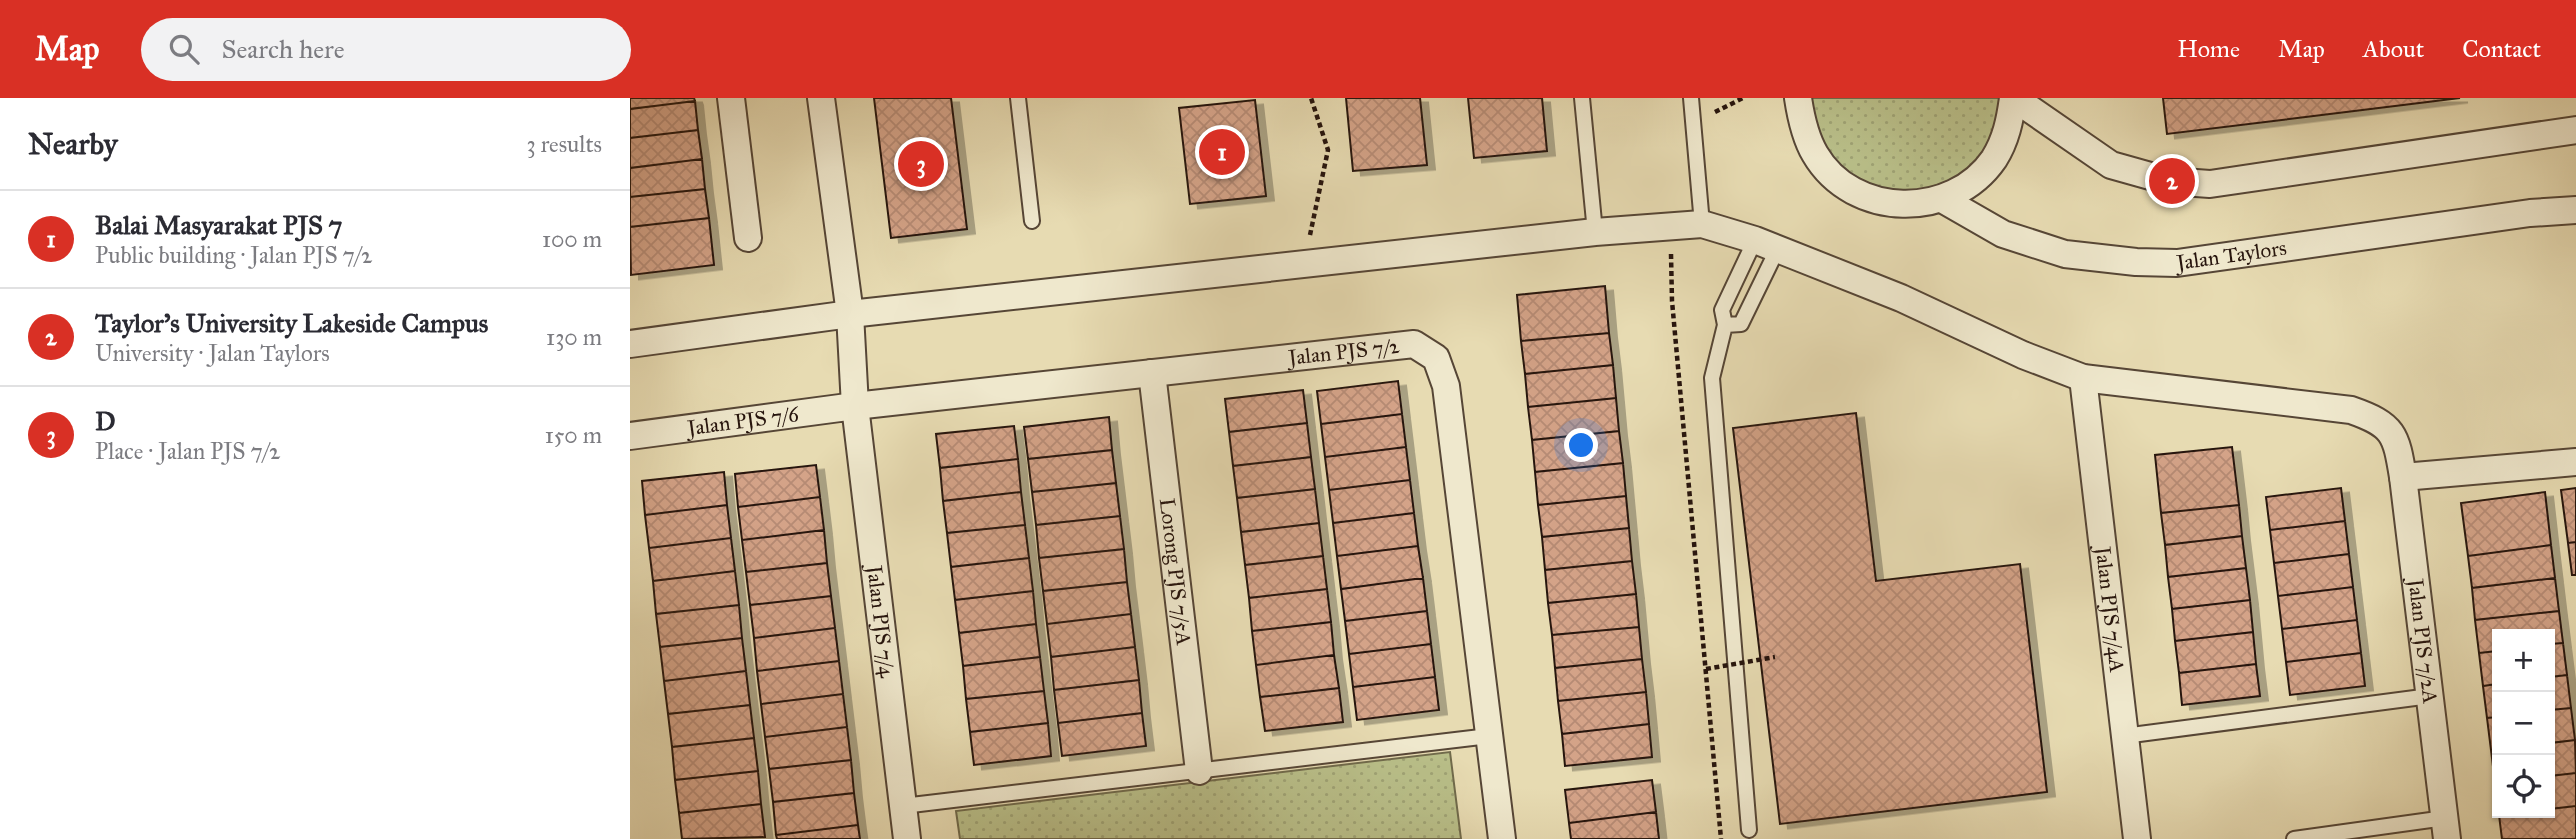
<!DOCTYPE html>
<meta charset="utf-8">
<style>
body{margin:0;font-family:"IM FELL Great Primer",serif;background:#f2f2f3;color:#2b2b33}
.controls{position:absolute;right:21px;bottom:21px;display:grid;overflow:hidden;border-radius:0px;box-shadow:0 2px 5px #0004}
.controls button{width:63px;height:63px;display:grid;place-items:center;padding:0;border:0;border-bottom:2px solid #e1e1e2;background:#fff;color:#2b2b33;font:35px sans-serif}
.you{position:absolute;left:952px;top:348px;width:24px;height:24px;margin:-18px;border:5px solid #fff;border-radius:50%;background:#1a73e8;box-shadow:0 0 0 10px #1a73e833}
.badge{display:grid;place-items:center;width:46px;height:46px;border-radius:50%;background:#d93025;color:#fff;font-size:23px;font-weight:700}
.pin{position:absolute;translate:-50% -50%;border:4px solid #fff;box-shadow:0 2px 7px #0006}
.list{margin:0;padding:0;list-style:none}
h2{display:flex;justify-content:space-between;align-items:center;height:91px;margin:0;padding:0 28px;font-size:30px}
h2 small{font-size:23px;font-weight:400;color:#7c7c81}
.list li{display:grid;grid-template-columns:46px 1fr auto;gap:21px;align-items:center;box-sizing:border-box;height:98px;padding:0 28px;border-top:2px solid #e1e1e2}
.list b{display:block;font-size:26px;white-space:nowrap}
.list p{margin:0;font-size:23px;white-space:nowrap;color:#7c7c81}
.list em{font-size:23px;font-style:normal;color:#7c7c81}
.icon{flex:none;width:38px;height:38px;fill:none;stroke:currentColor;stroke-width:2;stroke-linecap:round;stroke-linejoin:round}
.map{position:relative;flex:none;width:1946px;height:741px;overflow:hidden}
header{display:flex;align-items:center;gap:42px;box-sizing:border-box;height:98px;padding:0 35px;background:#d93025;color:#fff}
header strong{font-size:33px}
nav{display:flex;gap:38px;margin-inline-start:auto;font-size:24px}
.search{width:490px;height:63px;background:#f2f2f3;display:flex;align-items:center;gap:18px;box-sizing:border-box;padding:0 24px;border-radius:38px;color:#7c7c81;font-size:26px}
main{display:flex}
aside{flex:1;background:#fff}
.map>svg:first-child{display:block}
</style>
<header>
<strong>Map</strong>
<div class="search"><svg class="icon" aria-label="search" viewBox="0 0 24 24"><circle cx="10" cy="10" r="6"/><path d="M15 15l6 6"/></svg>Search here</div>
<nav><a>Home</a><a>Map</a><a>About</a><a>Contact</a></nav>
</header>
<main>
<aside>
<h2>Nearby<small>3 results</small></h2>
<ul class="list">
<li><span class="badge">1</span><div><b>Balai Masyarakat PJS 7</b><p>Public building · Jalan PJS 7/2</p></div><em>100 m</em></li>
<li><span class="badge">2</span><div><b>Taylor's University Lakeside Campus</b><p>University · Jalan Taylors</p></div><em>130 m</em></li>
<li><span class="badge">3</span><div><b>D</b><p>Place · Jalan PJS 7/2</p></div><em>150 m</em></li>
</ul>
</aside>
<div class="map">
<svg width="1946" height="741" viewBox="0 0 1946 741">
<defs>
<pattern id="green-dots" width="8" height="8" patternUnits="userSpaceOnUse" patternTransform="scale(1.75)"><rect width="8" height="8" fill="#b9bf89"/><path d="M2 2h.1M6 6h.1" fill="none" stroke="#9fa375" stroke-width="1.8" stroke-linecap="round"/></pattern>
<pattern id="building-cross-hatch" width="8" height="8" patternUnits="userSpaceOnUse" patternTransform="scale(1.75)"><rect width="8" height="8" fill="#d4a388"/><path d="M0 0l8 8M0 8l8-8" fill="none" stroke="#b68b74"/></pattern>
<filter id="shadow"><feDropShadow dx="8" dy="4.5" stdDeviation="0" flood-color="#0004"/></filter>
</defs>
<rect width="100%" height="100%" fill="#e7dbb2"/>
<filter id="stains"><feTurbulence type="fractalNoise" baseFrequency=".00286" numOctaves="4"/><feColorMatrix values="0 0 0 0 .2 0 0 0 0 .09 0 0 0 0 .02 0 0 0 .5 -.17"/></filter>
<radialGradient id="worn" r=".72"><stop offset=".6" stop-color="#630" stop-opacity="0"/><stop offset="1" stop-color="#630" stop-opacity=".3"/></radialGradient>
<path fill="url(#green-dots)" stroke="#706a4b" stroke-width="2" d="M1172 0H1375L1372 27 1348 67 1306 93 1241 95 1200 68Z
M820 654 831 741H330L326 713Z"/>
<path fill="url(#building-cross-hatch)" stroke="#26140d" stroke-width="2" filter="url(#shadow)" d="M0 0H64L65 3 0 11Z
M244 0H321L337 131 261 140Z
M716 0H790L797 67 723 73Z
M838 0H912L917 53 844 60Z
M1533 0H1830L1537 36Z
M625 2 636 98 560 106 549 10Z
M65 3 68 32 0 40V11Z
M68 32 72 61 0 70V40Z
M72 61 75 91 0 99V70Z
M75 91 79 120 0 129V99Z
M79 120 84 167 1 177 0 129Z
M975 188 979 235 891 243 887 197Z
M979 235 983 267 895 276 891 243Z
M983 267 986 300 898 309 895 276Z
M768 283 772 316 691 326 687 293Z
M673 292 677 325 599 334 595 301Z
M986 300 989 333 902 342 898 309Z
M1226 315 1246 483 1390 466 1417 694 1150 726 1103 330Z
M772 316 776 349 695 359 691 326Z
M479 319 482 352 398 361 394 329Z
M677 325 681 359 603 368 599 334Z
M384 328 388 361 310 370 306 336Z
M989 333 993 365 905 374 902 342Z
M776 349 780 382 699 392 695 359Z
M1602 349 1609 407 1531 415 1525 357Z
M482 352 486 385 402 394 398 361Z
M681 359 685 391 607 400 603 368Z
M388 361 391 394 313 403 310 370Z
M993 365 996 398 908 407 905 374Z
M186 367 190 399 108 409 105 376Z
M94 374 97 407 15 417 12 383Z
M780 382 784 415 703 425 699 392Z
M486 385 490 418 406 427 402 394Z
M1711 390 1715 423 1640 432 1636 399Z
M1946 390V444L1938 445 1931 392Z
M685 391 689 425 611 434 607 400Z
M391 394 395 427 317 435 313 403Z
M1915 394 1921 447 1838 458 1831 405Z
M996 398 999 430 912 439 908 407Z
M190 399 194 432 112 442 108 409Z
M97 407 101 440 19 450 15 417Z
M1609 407 1612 438 1535 447 1531 415Z
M784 415 788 448 707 458 703 425Z
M490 418 494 451 409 460 406 427Z
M1715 423 1719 456 1644 465 1640 432Z
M689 425 693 458 615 467 611 434Z
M395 427 399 460 321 469 317 435Z
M999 430 1002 463 915 472 912 439Z
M194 432 197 465 116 474 112 442Z
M1612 438 1616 470 1538 479 1535 447Z
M101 440 105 473 23 483 19 450Z
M1946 444V477H1942L1938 445Z
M1921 447 1925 480 1842 490 1838 458Z
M788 448 793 480 711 491 707 458Z
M494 451 497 484 413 493 409 460Z
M1719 456 1723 489 1648 498 1644 465Z
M693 458 697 491 619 500 615 467Z
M399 460 403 493 325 502 321 469Z
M1002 463 1006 496 918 505 915 472Z
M197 465 201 498 120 507 116 474Z
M1616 470 1620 502 1542 511 1538 479Z
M105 473 109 507 26 516 23 483Z
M793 480 797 513 715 523 711 491Z
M1925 480 1929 513 1845 522 1842 490Z
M497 484 501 516 417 526 413 493Z
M1723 489 1727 522 1652 531 1648 498Z
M697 491 701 524 622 533 619 500Z
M403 493 406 526 329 535 325 502Z
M1006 496 1009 529 922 537 918 505Z
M201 498 205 530 124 540 120 507Z
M1620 502 1623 534 1545 543 1542 511Z
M109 507 112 540 30 549 26 516Z
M797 513 801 546 719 556 715 523Z
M1929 513 1933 545 1920 546V536H1867V553L1849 555 1845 522Z
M501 516 505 549 421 559 417 526Z
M1727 522 1731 555 1656 564 1652 531Z
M701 524 704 557 626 567 622 533Z
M406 526 410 559 333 568 329 535Z
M1009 529 1012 561 925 570 922 537Z
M205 530 209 563 127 573 124 540Z
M1623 534 1626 566 1549 575 1545 543Z
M112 540 116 573 34 583 30 549Z
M1933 545 1937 577 1920 579V546Z
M801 546 805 579 723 589 719 556Z
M505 549 509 582 424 592 421 559Z
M1867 553V586L1853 588 1849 555Z
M1731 555 1735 588 1660 597 1656 564Z
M704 557 709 590 630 599 626 567Z
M410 559 414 593 336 601 333 568Z
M1012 561 1016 594 928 603 925 570Z
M209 563 213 596 131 606 127 573Z
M1626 566 1630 598 1552 607 1549 575Z
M116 573 120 607 38 616 34 583Z
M1937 577 1941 610 1920 612V579Z
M805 579 809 612 727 622 723 589Z
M509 582 512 615 428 625 424 592Z
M1867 586V619L1857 620 1853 588Z
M709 590 713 624 635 633 630 599Z
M414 593 418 625 340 634 336 601Z
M1016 594 1019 626 932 636 928 603Z
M213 596 217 629 135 639 131 606Z
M120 607 124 640 42 649 38 616Z
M1941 610 1945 642 1920 645V612Z
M512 615 516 648 432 658 428 625Z
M1867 619V652H1861L1857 620Z
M418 625 421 658 344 667 340 634Z
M1019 626 1022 659 935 668 932 636Z
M217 629 221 662 139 671 135 639Z
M124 640 128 673 45 682 42 649Z
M1945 642 1946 675 1920 678V645Z
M1861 652H1867V684L1865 685Z
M221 662 224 695 143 704 139 671Z
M128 673 131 706 49 715 45 682Z
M1946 675V708L1920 711V678Z
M1022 682 1026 714 939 725 935 692Z
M224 695 228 727 146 737 143 704Z
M131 706 135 739 52 741 49 715Z
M1946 708V741H1872L1869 717 1920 715V711Z
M1026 714 1029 741H941L939 725Z
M228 727 230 741H147L146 737Z"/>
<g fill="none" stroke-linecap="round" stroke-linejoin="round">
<defs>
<path id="service" d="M388 0 402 123
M952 0 965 134
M1061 0 1072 126
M1095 227 1111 226 1147 152
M1494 638 1800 598
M273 708 859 638
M1119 732 1082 280 1095 227 1092 212 1125 142
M1664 741 1815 720"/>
<g id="minor">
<path d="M101 0 118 140"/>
<path id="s1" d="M191 0 220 216 225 308 784 246 806 260 816 288 872 741"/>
<path d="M1168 0C1171 20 1175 39 1185 56 1223 121 1322 122 1364 61 1376 42 1380 22 1383 0"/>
<path d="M1384 0 1481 67 1538 83 1580 86 1946 32"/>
<path id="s2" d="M1312 101 1373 136 1435 156 1506 164 1547 165 1900 115 1946 112"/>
<path id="s3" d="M0 246 220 216 965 134 1072 126 1125 142 1271 200 1393 257 1453 280 1721 312C1764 327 1766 336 1773 379L1817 741"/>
<path id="s4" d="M522 275 569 673"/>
<path id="s5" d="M1453 280 1507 741"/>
<path id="s6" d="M0 338 225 308 277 741"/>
<path d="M1773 379 1946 364"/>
</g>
</defs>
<use href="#service" stroke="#564636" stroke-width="18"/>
<use href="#minor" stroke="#564636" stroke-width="30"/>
<path stroke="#26140d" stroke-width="4.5" stroke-dasharray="5 3.5" stroke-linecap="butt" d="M1085 14 1113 0
M680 137 698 52 681 0
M1041 156 1042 203 1091 741"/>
<use href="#service" stroke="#efe8cd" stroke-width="14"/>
<use href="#minor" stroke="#efe8cd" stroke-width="26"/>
<path stroke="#26140d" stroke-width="4.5" stroke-dasharray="5 3.5" stroke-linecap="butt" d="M1076 571 1145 559"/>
</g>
<g text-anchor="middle" stroke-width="7" stroke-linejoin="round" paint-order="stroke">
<g font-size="21" fill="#26140d" stroke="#efe8cd">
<text dy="7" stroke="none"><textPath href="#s2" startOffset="303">Jalan Taylors</textPath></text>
<text dy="7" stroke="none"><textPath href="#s1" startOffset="802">Jalan PJS 7/2</textPath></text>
<text dy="7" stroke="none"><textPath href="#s6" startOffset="114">Jalan PJS 7/6</textPath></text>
<text dy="7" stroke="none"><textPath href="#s4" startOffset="200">Lorong PJS 7/5A</textPath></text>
<text dy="7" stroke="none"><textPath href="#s5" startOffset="233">Jalan PJS 7/4A</textPath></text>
<text dy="7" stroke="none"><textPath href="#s6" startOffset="444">Jalan PJS 7/4</textPath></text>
<text dy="7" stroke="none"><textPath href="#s3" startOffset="2018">Jalan PJS 7/2A</textPath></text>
</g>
</g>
<rect width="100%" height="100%" filter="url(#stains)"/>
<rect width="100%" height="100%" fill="url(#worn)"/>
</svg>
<div class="controls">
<button>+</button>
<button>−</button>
<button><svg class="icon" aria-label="locate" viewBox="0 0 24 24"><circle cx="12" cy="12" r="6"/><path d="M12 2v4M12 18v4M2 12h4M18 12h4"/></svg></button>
</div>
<div class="you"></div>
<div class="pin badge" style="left:592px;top:54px">1</div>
<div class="pin badge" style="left:1542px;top:83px">2</div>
<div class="pin badge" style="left:291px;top:66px">3</div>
</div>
</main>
